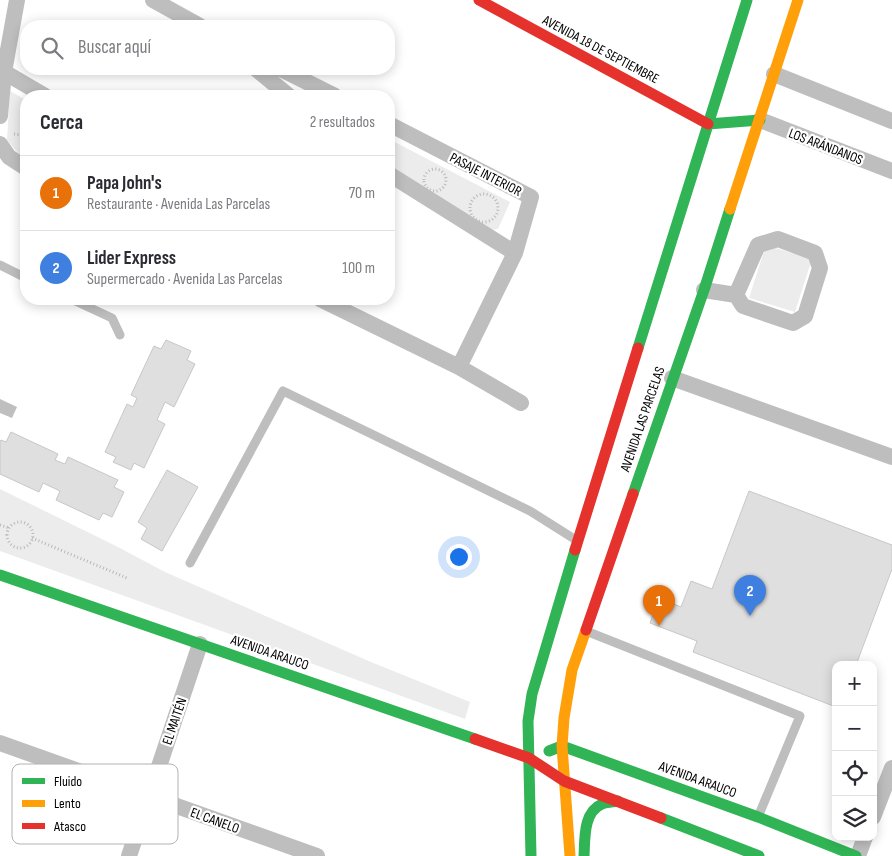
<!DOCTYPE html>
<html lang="es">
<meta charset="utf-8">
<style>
body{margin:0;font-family:"Sofia Sans Condensed",sans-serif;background:#f7f7f7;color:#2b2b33}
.controls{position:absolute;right:15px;bottom:15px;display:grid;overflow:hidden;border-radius:10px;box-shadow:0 2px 12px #0003}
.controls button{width:45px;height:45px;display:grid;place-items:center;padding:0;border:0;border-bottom:1px solid #e1e1e2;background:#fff;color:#2b2b33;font:25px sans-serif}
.you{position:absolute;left:458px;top:556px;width:18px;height:18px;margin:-12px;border:4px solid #fff;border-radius:50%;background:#1a73e8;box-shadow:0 0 0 8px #1a73e833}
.badge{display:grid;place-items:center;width:32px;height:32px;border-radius:50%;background:#7c3aed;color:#fff;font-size:16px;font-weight:700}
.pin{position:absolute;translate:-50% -41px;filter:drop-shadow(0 1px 2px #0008)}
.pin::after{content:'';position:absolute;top:26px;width:18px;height:15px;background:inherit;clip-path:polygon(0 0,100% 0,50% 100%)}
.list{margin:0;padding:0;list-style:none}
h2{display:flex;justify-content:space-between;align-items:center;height:65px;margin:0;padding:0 20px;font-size:21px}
h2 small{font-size:16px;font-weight:400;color:#7c7c81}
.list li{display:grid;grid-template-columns:32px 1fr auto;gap:15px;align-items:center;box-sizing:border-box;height:75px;padding:0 20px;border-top:1px solid #e1e1e2}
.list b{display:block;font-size:19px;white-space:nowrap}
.list p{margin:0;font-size:16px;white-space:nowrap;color:#7c7c81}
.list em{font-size:16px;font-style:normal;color:#7c7c81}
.icon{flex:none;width:28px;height:28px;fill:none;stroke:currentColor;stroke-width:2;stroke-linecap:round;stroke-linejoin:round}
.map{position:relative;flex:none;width:892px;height:856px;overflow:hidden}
.search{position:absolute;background:#fff;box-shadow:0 2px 12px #0003;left:20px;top:20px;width:375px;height:55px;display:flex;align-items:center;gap:12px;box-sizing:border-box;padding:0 18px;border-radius:20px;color:#7c7c81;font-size:19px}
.panel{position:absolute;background:#fff;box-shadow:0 2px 12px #0003;left:20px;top:90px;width:375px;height:215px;border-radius:20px}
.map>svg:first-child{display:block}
</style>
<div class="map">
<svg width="892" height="856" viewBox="0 0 892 856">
<rect width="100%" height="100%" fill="#fff"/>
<path fill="#ececec" d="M10 91 26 100V158L20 155 7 140Z
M389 139 510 202 498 229 484 231 389 168Z
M766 245 812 259 795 312 749 298Z
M0 489 116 546 165 572 371 662 470 702 465 719 0 551Z"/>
<path fill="#bfbfbf" d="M0 399 17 407 12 418 0 413Z"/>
<path fill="#dfdfdf" stroke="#c7c7c7" d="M166 340 191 351 187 360 195 364 174 407 165 402 157 420 165 424 144 468 134 463 131 470 113 462 116 457 105 452 127 404 133 407 137 398 131 395 154 346 161 349Z
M11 432 58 454 55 460 65 464 68 457 118 480 114 487 124 492 112 517 103 513 99 520 56 500 60 491 43 483 39 492 0 474V441L1 440 6 442Z
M167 470 198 487 162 551 141 539 147 528 138 522Z
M749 491 892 545V569L856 665H836V707L693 652 697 641 650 623 659 598 681 607 691 581 712 589Z"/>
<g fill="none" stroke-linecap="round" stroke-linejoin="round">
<path stroke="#b9b9b9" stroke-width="3" stroke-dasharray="1 2.5" stroke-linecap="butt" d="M26 126C22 131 22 139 26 145
M14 134 23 135
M424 180a11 11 0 1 1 22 0a11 11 0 1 1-22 0Z
M470 208a14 14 0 1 1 28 0a14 14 0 1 1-28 0Z
M7 535a13 13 0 1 1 26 0a13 13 0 1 1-26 0Z
M0 525 9 528
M32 538 127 578"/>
<path stroke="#bebebe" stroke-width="9" d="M0 265 26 278
M71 299 112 318 120 335
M190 563 283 391 530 511 576 540
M586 631 800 716 758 817"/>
<path stroke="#bebebe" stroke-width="16" d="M153 0 200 26
M256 69 289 96
M281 69 335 96
M4 72 45 96
M774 74 892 121
M0 116 4 72 17 0
M760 120 892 171
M0 144 9 157 26 168
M389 174 515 253
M704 290 736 295 743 306 793 323 805 316 820 268 815 253 778 239 758 245 736 295
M320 299 459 367 515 253 531 197 389 124
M459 367 521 403
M672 378 892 457
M0 743 317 856
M873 817 892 768
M129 856 200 644
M858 856 865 837"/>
<path stroke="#30b455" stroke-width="11" d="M708 124 760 120
M638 348 747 0
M633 494 704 290 730 209
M0 575 475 739
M549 751 562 746 758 817 856 856
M661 818 759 856
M531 856 528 721 532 694 575 550
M584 856C585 839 583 812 602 804 607 802 613 802 618 801"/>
<path stroke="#ff9f0a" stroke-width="11" d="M730 209 798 0
M570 856 562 746 564 718 572 670 586 630"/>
<path stroke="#e5322d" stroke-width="11" d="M479 0 708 124
M575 550 638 348
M586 630 633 494
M475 739 529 758 564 781 661 818"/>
</g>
<g text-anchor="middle" stroke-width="4.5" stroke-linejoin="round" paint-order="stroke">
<g font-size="14" fill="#000" stroke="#fff">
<text transform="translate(601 49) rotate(28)" y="5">AVENIDA 18 DE SEPTIEMBRE</text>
<text transform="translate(826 146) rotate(21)" y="5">LOS ARÁNDANOS</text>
<text transform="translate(486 174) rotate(27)" y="5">PASAJE INTERIOR</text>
<text transform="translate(642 419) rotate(-71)" y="5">AVENIDA LAS PARCELAS</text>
<text transform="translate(270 652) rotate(19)" y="5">AVENIDA ARAUCO</text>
<text transform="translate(174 721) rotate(-71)" y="5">EL MAITÉN</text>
<text transform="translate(698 779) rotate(20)" y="5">AVENIDA ARAUCO</text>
<text transform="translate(215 820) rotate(20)" y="5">EL CANELO</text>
</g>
</g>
<rect x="12" y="764" width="166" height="80" rx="8" fill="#fff" stroke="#b2b2b2" stroke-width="1"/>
<rect x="22" y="778" width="23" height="6" fill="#30b455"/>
<rect x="22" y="800" width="23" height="7" fill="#ff9f0a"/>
<rect x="22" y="823" width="23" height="6" fill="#e5322d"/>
<g font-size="14" fill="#000">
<text x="54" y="786">Fluido</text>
<text x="54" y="808">Lento</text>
<text x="54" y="831">Atasco</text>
</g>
</svg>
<div class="controls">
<button>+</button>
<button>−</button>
<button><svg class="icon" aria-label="locate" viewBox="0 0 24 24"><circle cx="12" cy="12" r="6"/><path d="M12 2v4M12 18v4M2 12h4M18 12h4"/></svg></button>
<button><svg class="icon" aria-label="layers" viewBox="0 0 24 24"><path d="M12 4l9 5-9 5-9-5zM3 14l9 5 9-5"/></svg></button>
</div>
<div class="you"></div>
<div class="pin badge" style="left:659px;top:626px;background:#e8710a">1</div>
<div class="pin badge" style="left:750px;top:616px;background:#3f7fe0">2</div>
<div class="search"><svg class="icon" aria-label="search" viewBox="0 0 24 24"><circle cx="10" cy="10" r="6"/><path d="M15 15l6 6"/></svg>Buscar aquí</div>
<section class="panel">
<h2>Cerca<small>2 resultados</small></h2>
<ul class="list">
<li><span class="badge" style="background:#e8710a">1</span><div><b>Papa John's</b><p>Restaurante · Avenida Las Parcelas</p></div><em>70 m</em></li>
<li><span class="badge" style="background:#3f7fe0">2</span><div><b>Lider Express</b><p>Supermercado · Avenida Las Parcelas</p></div><em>100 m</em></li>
</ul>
</section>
</div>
